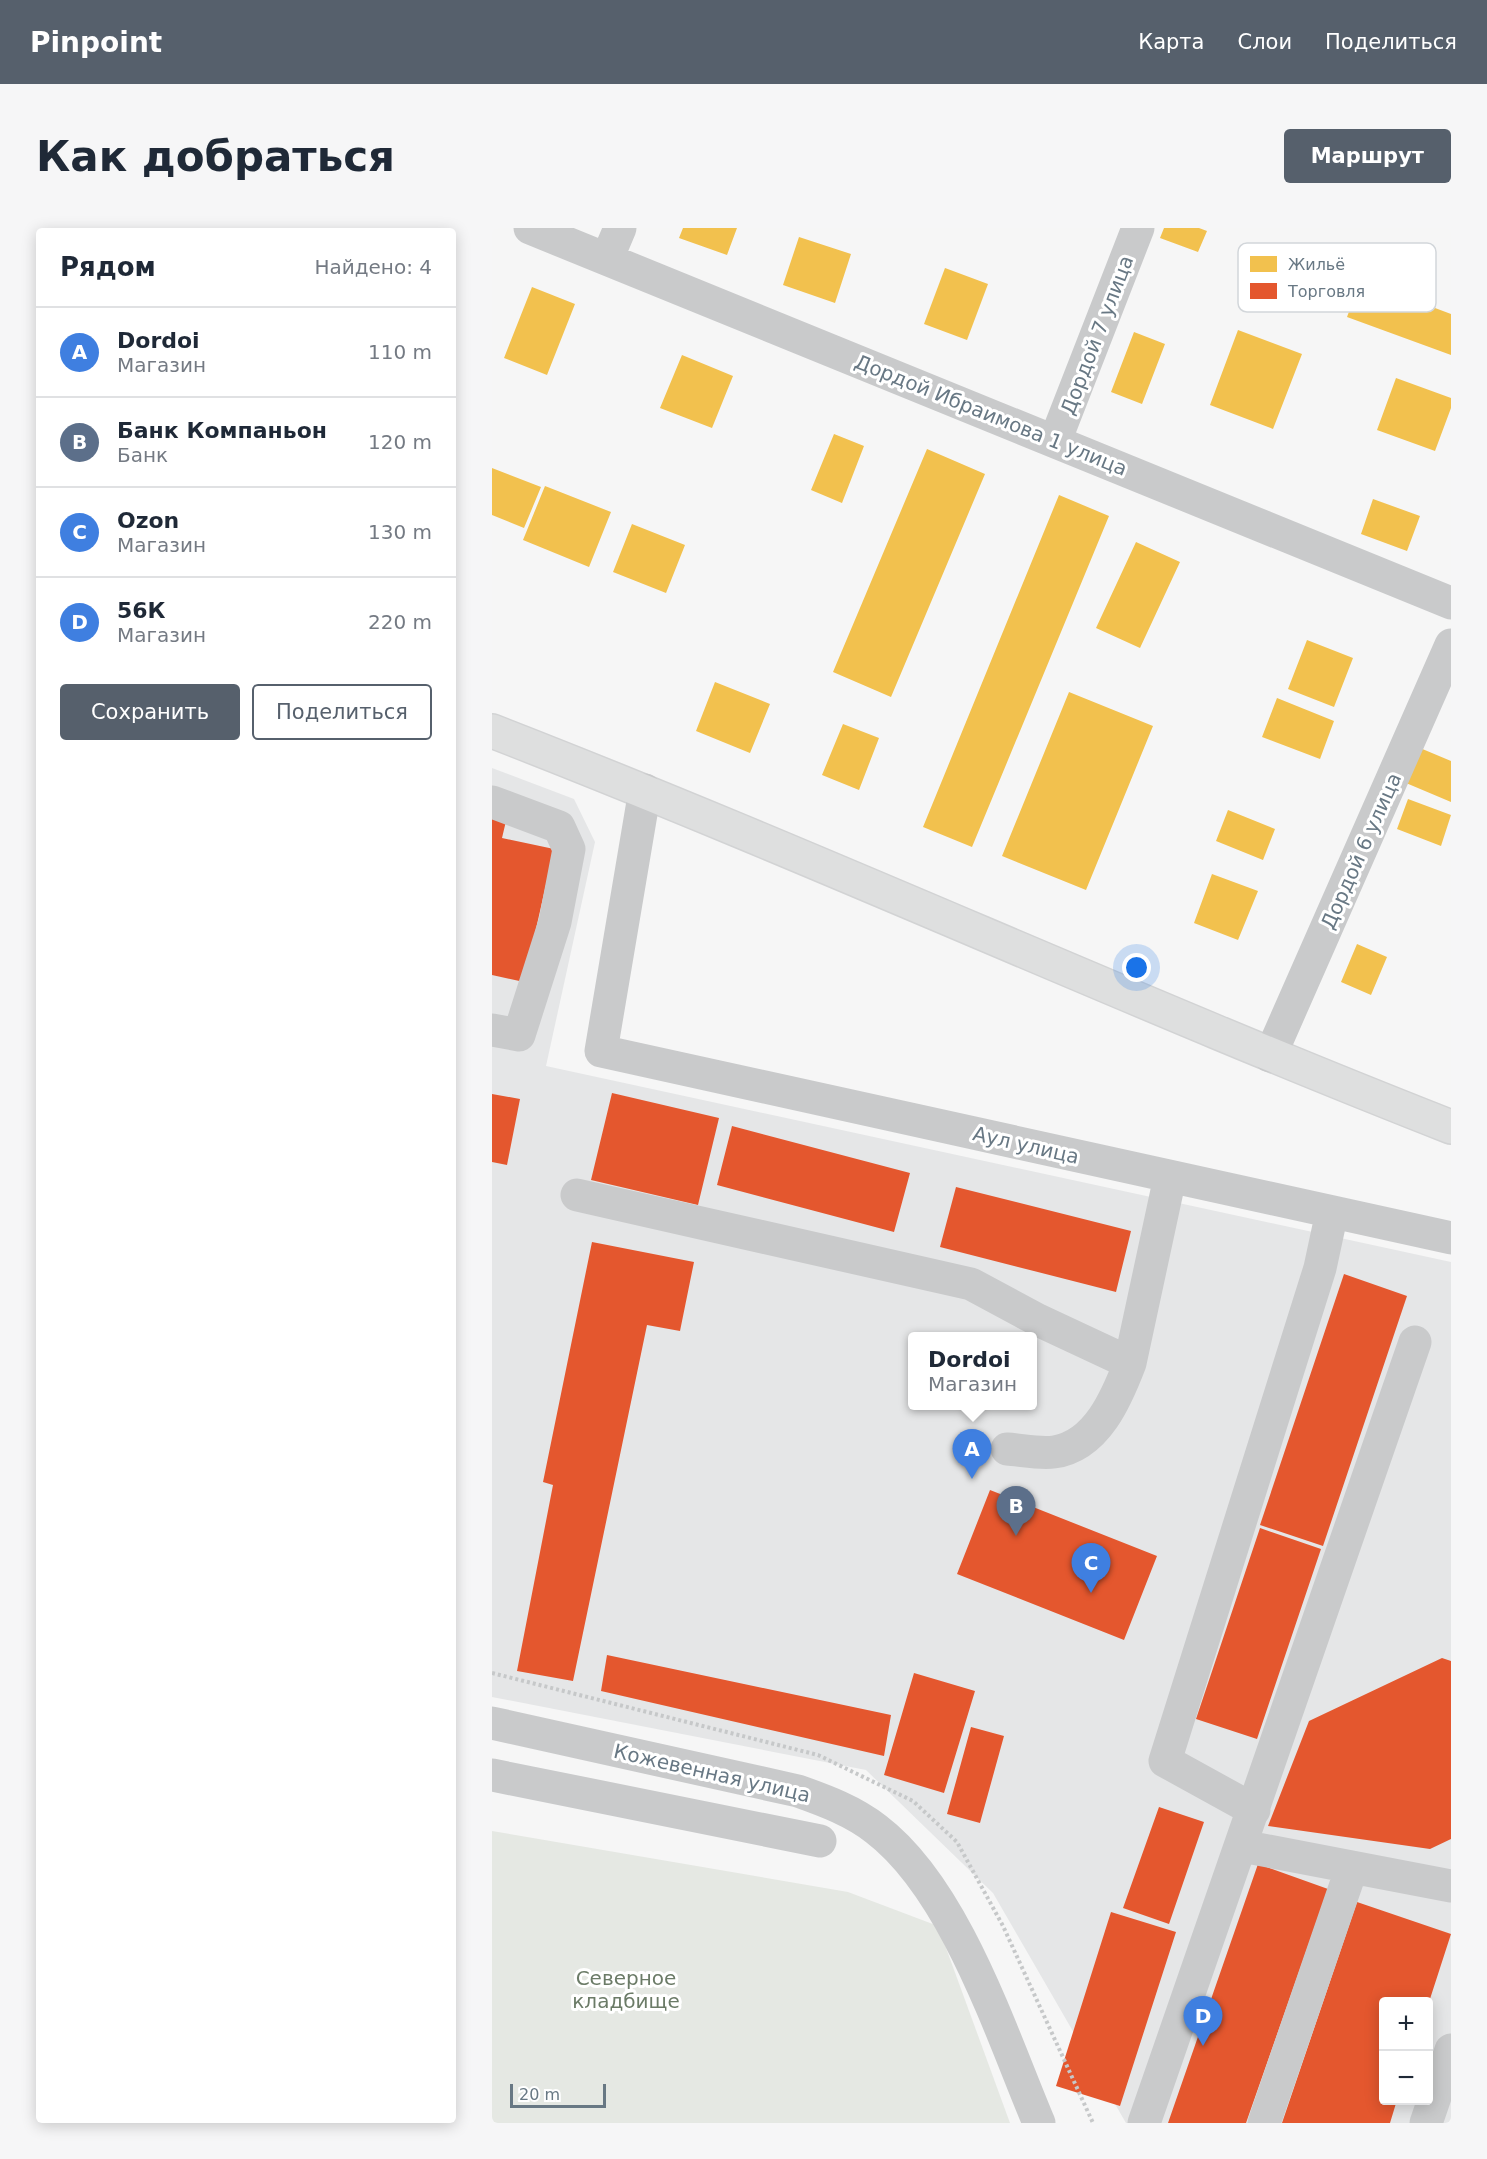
<!DOCTYPE html>
<html lang="ru">
<meta charset="utf-8">
<style>
body{margin:0;font-family:"DejaVu Sans",sans-serif;background:#f6f6f7;color:#1f2937}
.controls{position:absolute;right:18px;bottom:18px;display:grid;overflow:hidden;border-radius:6px;box-shadow:0 3px 15px #0003}
.controls button{width:54px;height:54px;display:grid;place-items:center;padding:0;border:0;border-bottom:2px solid #e0e1e3;background:#fff;color:#1f2937;font:30px sans-serif}
.scale{position:absolute;left:18px;bottom:15px;width:96px;box-sizing:border-box;padding-left:6px;border:3px solid #687884;border-top:0;font-size:16px;line-height:21px;white-space:nowrap;color:#687884;-webkit-text-stroke:4px #fff;paint-order:stroke}
.you{position:absolute;left:645px;top:740px;width:21px;height:21px;margin:-15px;border:4px solid #fff;border-radius:50%;background:#1a73e8;box-shadow:0 0 0 9px #1a73e833}
.badge{display:grid;place-items:center;width:39px;height:39px;border-radius:50%;background:#56606c;color:#fff;font-size:20px;font-weight:700}
.pin{position:absolute;translate:-50% -50px;filter:drop-shadow(0 2px 3px #0008)}
.pin::after{content:'';position:absolute;top:32px;width:21px;height:18px;background:inherit;clip-path:polygon(0 0,100% 0,50% 100%)}
.popup{position:absolute;left:416px;top:1104px;width:129px;height:78px;box-sizing:border-box;display:grid;place-content:center;border-radius:6px;background:#fff;filter:drop-shadow(0 2px 4px #0005);font-size:20px;white-space:nowrap;color:#747a83}
.popup b{font-size:22px;color:#1f2937}
.popup::after{content:'';position:absolute;left:50%;top:100%;margin-left:-12px;border:12px solid transparent;border-top-color:#fff}
.list{margin:0;padding:0;list-style:none}
h2{display:flex;justify-content:space-between;align-items:center;height:78px;margin:0;padding:0 24px;font-size:26px}
h2 small{font-size:20px;font-weight:400;color:#747a83}
.list li{display:grid;grid-template-columns:39px 1fr auto;gap:18px;align-items:center;box-sizing:border-box;height:90px;padding:0 24px;border-top:2px solid #e0e1e3}
.list b{display:block;font-size:22px;white-space:nowrap}
.list p{margin:0;font-size:20px;white-space:nowrap;color:#747a83}
.list em{font-size:20px;font-style:normal;color:#747a83}
.actions{display:flex;gap:12px;padding:18px 24px}
.actions a{flex:1;padding:14px 0;border:2px solid #56606c;border-radius:6px;text-align:center;font-size:21px;color:#56606c}
.actions .main{background:#56606c;color:#fff}
.map{position:relative;flex:none;width:959px;height:1895px;overflow:hidden;border-radius:6px}
header{display:flex;align-items:center;gap:36px;box-sizing:border-box;height:84px;padding:0 30px;background:#56606c;color:#fff}
header strong{font-size:28px}
nav{display:flex;gap:33px;margin-inline-start:auto;font-size:21px}
.intro{display:flex;align-items:center;justify-content:space-between;box-sizing:border-box;height:144px;padding:0 36px}
h1{margin:0;font-size:42px}
.button{padding:15px 27px;border-radius:6px;background:#56606c;color:#fff;font-size:21px;font-weight:700}
main{display:flex;gap:36px;padding:0 36px}
aside{flex:1;background:#fff;border-radius:6px;box-shadow:0 3px 15px #0003}
.map>svg:first-child{display:block}
</style>
<header>
<strong>Pinpoint</strong>
<nav><a>Карта</a><a>Слои</a><a>Поделиться</a></nav>
</header>
<div class="intro"><h1>Как добраться</h1><a class="button">Маршрут</a></div>
<main>
<aside>
<h2>Рядом<small>Найдено: 4</small></h2>
<ul class="list">
<li><span class="badge" style="background:#3f7fe0">A</span><div><b>Dordoi</b><p>Магазин</p></div><em>110 m</em></li>
<li><span class="badge" style="background:#5c6f8a">B</span><div><b>Банк Компаньон</b><p>Банк</p></div><em>120 m</em></li>
<li><span class="badge" style="background:#3f7fe0">C</span><div><b>Ozon</b><p>Магазин</p></div><em>130 m</em></li>
<li><span class="badge" style="background:#3f7fe0">D</span><div><b>56К</b><p>Магазин</p></div><em>220 m</em></li>
</ul>
<div class="actions"><a class="main">Сохранить</a><a>Поделиться</a></div>
</aside>
<div class="map">
<svg width="959" height="1895" viewBox="0 0 959 1895">
<rect width="100%" height="100%" fill="#f6f6f6"/>
<path fill="#e5e6e7" fill-rule="evenodd" d="M0 540 82 571 103 614 54 838 959 1034V1895H634L501 1665 374 1542 0 1469ZM420 1108H540V1178H420ZM892 1774H936V1872H892Z"/>
<path fill="#e5e8e3" d="M0 1603 356 1664 446 1698 518 1895H0Z"/>
<path fill="#f2c14e" d="M191 0H245L235 27 187 10Z
M672 0H707L715 3 706 24 668 10Z
M307 9 359 26 343 75 291 57Z
M453 40 496 56 475 112 432 96Z
M873 41 907 53 903 65 959 86V127L855 89Z
M40 59 83 76 55 147 12 130Z
M746 102 810 126 781 201 718 177Z
M642 104 673 116 650 176 619 164Z
M190 127 241 148 220 200 168 180Z
M904 150 959 170V180L943 223 885 202Z
M342 206 372 218 350 275 319 262Z
M435 221 493 246 399 469 341 444Z
M0 240 49 259 32 300 0 287Z
M53 258 119 284 97 339 31 312Z
M567 267 617 288 480 619 431 599Z
M881 271 928 288 915 323 869 306Z
M140 296 193 317 174 365 121 344Z
M644 314 688 334 648 420 604 400Z
M815 412 861 430 842 479 796 461Z
M223 454 278 476 258 525 204 503Z
M577 464 661 498 594 662 510 628Z
M785 470 842 493 828 531 770 509Z
M351 496 387 510 367 562 330 547Z
M928 520 959 533V574L914 555Z
M916 571 959 587 949 618 905 601Z
M736 582 783 601 771 632 724 613Z
M720 646 766 663 746 712 702 695Z
M865 716 895 729 879 767 849 754Z"/>
<path fill="#e4572e" d="M0 590 14 593 10 610 62 621 32 754 0 747Z
M120 865 227 890 206 977 99 952Z
M0 866 28 871 15 937 0 934Z
M240 898 418 945 402 1004 225 957Z
M464 959 639 1003 624 1064 448 1019Z
M100 1014 202 1034 188 1103 155 1097 81 1453 25 1443 61 1257 51 1254Z
M852 1046 915 1068 831 1318 768 1297Z
M498 1262 665 1328 632 1412 465 1346Z
M768 1300 829 1321 765 1511 704 1491Z
M115 1427 399 1487 392 1528 109 1463Z
M950 1430 959 1433V1611L938 1621 776 1598 817 1493Z
M422 1445 483 1463 452 1565 392 1547Z
M479 1499 512 1508 488 1595 455 1586Z
M667 1579 712 1594 677 1696 631 1680Z
M766 1636 836 1661 754 1895H676Z
M865 1674 959 1706 937 1774H892V1872H905L898 1895H790Z
M619 1684 684 1704 628 1878 564 1858Z"/>
<g fill="none" stroke-linecap="round" stroke-linejoin="round">
<defs>
<path id="major" d="M0 503C322 628 637 773 959 899"/>
</defs>
<use href="#major" stroke="#d2d3d4" stroke-width="36"/>
<path stroke="#c6c8c9" stroke-width="4" stroke-dasharray="3 3" stroke-linecap="butt" d="M0 1445 326 1527 421 1573 465 1614 511 1698 601 1895"/>
<path stroke="#c9cacb" stroke-width="33" d="M38 0 959 375
M115 31 128 0
M563 213 646 0
M153 562 109 823 959 1010
M0 574 67 599 77 621 63 694 27 807 0 802
M778 828 959 417
M85 967 479 1056 546 1092 638 1135 678 949
M515 1221C530 1222 547 1226 562 1224 605 1218 625 1169 638 1135
M0 1495 306 1563C334 1573 361 1583 384 1601 463 1661 509 1805 547 1895
M0 1547 328 1613
M762 1582 673 1533 828 1040 840 984
M750 1618 959 1658
M652 1895 923 1114
M772 1895 860 1639
M934 1895 959 1822"/>
<use href="#major" stroke="#dedfdf" stroke-width="33"/>
</g>
<g text-anchor="middle" stroke-width="6" stroke-linejoin="round" paint-order="stroke">
<g font-size="20" fill="#687884" stroke="#fff">
<text transform="translate(605 107) rotate(-69)" y="7">Дордой 7 улица</text>
<text transform="translate(499 187) rotate(22)" y="7">Дордой Ибраимова 1 улица</text>
<text transform="translate(869 623) rotate(-66)" y="7">Дордой 6 улица</text>
<text transform="translate(534 917) rotate(13)" y="7">Аул улица</text>
<text transform="translate(220 1545) rotate(13)" y="7">Кожевенная улица</text>
</g>
<g font-size="20" fill="#6b7b67" stroke="#fff">
<text x="134" y="1757">Северное<tspan x="134" dy="23">кладбище</tspan></text>
</g>
</g>
<rect x="746" y="15" width="198" height="69" rx="9" fill="#fff" stroke="#d2d6da" stroke-width="1.5"/>
<rect x="758" y="28" width="27" height="16" fill="#f2c14e"/>
<rect x="758" y="55" width="27" height="16" fill="#e4572e"/>
<g font-size="16" fill="#687884">
<text x="796" y="42">Жильё</text>
<text x="796" y="69">Торговля</text>
</g>
</svg>
<div class="controls">
<button>+</button>
<button>−</button>
</div>
<div class="scale">20 m</div>
<div class="you"></div>
<div class="pin badge" style="left:480px;top:1251px;background:#3f7fe0">A</div>
<div class="popup"><b>Dordoi</b>Магазин</div>
<div class="pin badge" style="left:524px;top:1308px;background:#5c6f8a">B</div>
<div class="pin badge" style="left:599px;top:1365px;background:#3f7fe0">C</div>
<div class="pin badge" style="left:711px;top:1818px;background:#3f7fe0">D</div>
</div>
</main>
